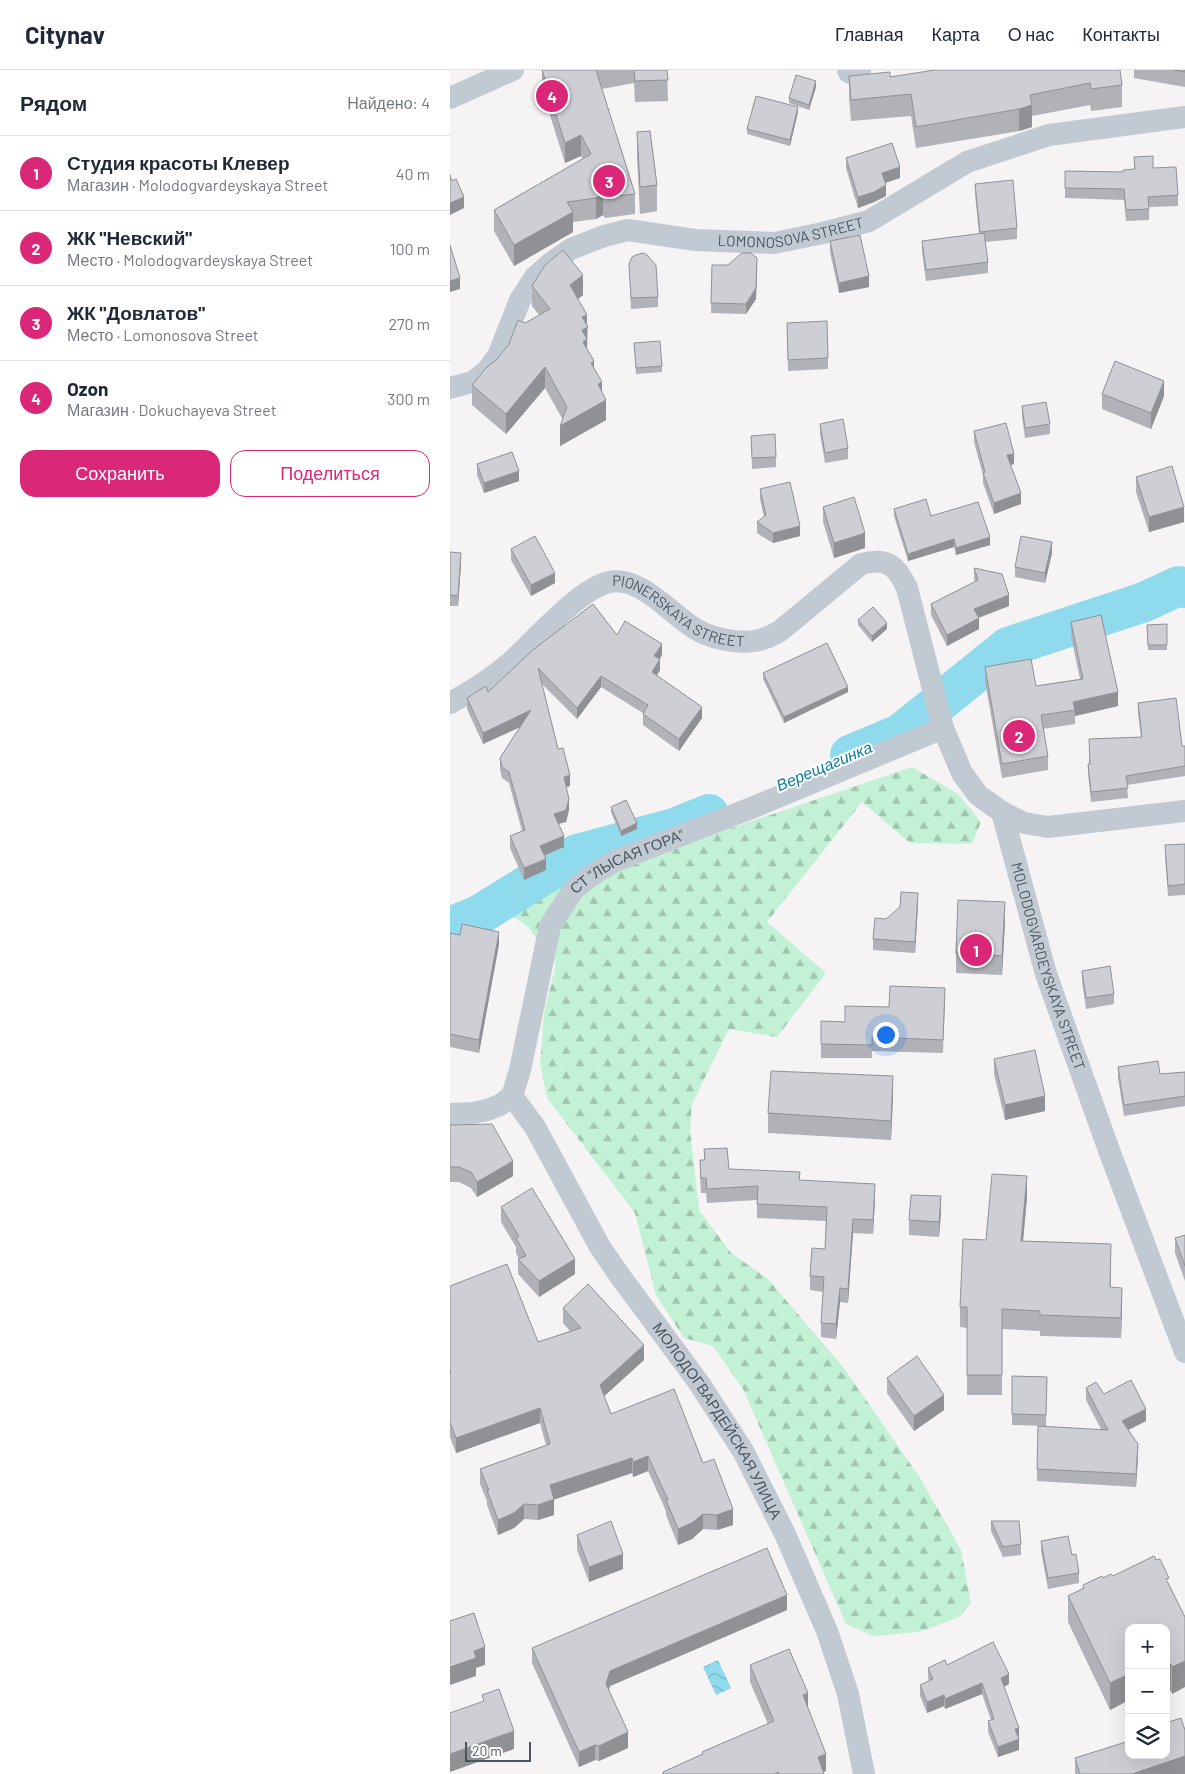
<!DOCTYPE html>
<html lang="ru">
<meta charset="utf-8">
<style>
body{margin:0;font-family:Barlow,sans-serif;background:#f6f6f7;color:#1f2937}
.controls{position:absolute;right:15px;bottom:15px;display:grid;overflow:hidden;border-radius:10px;box-shadow:0 5px 20px #0002}
.controls button{width:45px;height:45px;display:grid;place-items:center;padding:0;border:0;border-bottom:1px solid #e0e1e3;background:#fff;color:#1f2937;font:25px sans-serif}
.scale{position:absolute;left:15px;bottom:12px;width:66px;box-sizing:border-box;padding-left:5px;border:2px solid #4a5661;border-top:0;font-size:14px;line-height:18px;white-space:nowrap;color:#4a5661;-webkit-text-stroke:4px #fff;paint-order:stroke}
.you{position:absolute;left:435px;top:964px;width:18px;height:18px;margin:-12px;border:4px solid #fff;border-radius:50%;background:#1a73e8;box-shadow:0 0 0 8px #1a73e833}
.badge{display:grid;place-items:center;width:32px;height:32px;border-radius:50%;background:#db2777;color:#fff;font-size:16px;font-weight:700}
.pin{position:absolute;translate:-50% -50%;border:2px solid #fff;box-shadow:0 1px 5px #0006}
.list{margin:0;padding:0;list-style:none}
h2{display:flex;justify-content:space-between;align-items:center;height:65px;margin:0;padding:0 20px;font-size:21px}
h2 small{font-size:16px;font-weight:400;color:#747a83}
.list li{display:grid;grid-template-columns:32px 1fr auto;gap:15px;align-items:center;box-sizing:border-box;height:75px;padding:0 20px;border-top:1px solid #e0e1e3}
.list b{display:block;font-size:19px;white-space:nowrap}
.list p{margin:0;font-size:16px;white-space:nowrap;color:#747a83}
.list em{font-size:16px;font-style:normal;color:#747a83}
.actions{display:flex;gap:10px;padding:15px 20px}
.actions a{flex:1;padding:11px 0;border:1px solid #db2777;border-radius:15px;text-align:center;font-size:18px;color:#db2777}
.actions .main{background:#db2777;color:#fff}
.icon{flex:none;width:28px;height:28px;fill:none;stroke:currentColor;stroke-width:2;stroke-linecap:round;stroke-linejoin:round}
.map{position:relative;flex:none;width:735px;height:1704px;overflow:hidden}
header{display:flex;align-items:center;gap:30px;box-sizing:border-box;height:70px;padding:0 25px;background:#fff;border-bottom:1px solid #e0e1e3}
header strong{font-size:24px}
nav{display:flex;gap:28px;margin-inline-start:auto;font-size:18px}
main{display:flex}
aside{flex:1;background:#fff}
.map>svg:first-child{display:block}
</style>
<header>
<strong>Citynav</strong>
<nav><a>Главная</a><a>Карта</a><a>О нас</a><a>Контакты</a></nav>
</header>
<main>
<aside>
<h2>Рядом<small>Найдено: 4</small></h2>
<ul class="list">
<li><span class="badge">1</span><div><b>Студия красоты Клевер</b><p>Магазин · Molodogvardeyskaya Street</p></div><em>40 m</em></li>
<li><span class="badge">2</span><div><b>ЖК &quot;Невский&quot;</b><p>Место · Molodogvardeyskaya Street</p></div><em>100 m</em></li>
<li><span class="badge">3</span><div><b>ЖК &quot;Довлатов&quot;</b><p>Место · Lomonosova Street</p></div><em>270 m</em></li>
<li><span class="badge">4</span><div><b>Ozon</b><p>Магазин · Dokuchayeva Street</p></div><em>300 m</em></li>
</ul>
<div class="actions"><a class="main">Сохранить</a><a>Поделиться</a></div>
</aside>
<div class="map">
<svg width="735" height="1704" viewBox="0 0 735 1704">
<defs>
<pattern id="forest-firs" width="22" height="20" patternUnits="userSpaceOnUse" patternTransform="scale(1.25)"><rect width="22" height="20" fill="#c3f1d5"/><path d="M5 1l3.5 6h-7zM16 11l3.5 6h-7z" fill="#a0c6b0"/></pattern>
<pattern id="water-waves" width="16" height="10" patternUnits="userSpaceOnUse" patternTransform="scale(1.25)"><rect width="16" height="10" fill="#90daee"/><path d="M0 5q4-4 8 0t8 0" fill="none" stroke="#78b4c4"/></pattern>
</defs>
<rect width="100%" height="100%" fill="#f5f3f3"/>
<path fill="url(#forest-firs)" d="M462 697 508 724 531 752 522 774 460 773 412 732 317 852 376 903 327 967 279 959 242 1034 240 1060 249 1140 281 1183 318 1209 394 1298 470 1408 511 1480 521 1533 509 1547 470 1562 423 1566 396 1554 293 1319 263 1276 234 1268 206 1225 185 1143 97 1028 90 994 94 943 106 894 78 857 54 840 0 862V844L89 815 175 794Z"/>
<path fill="url(#water-waves)" d="M268 1590 281 1618 266 1625 253 1597Z"/>
<g fill="none" stroke-linecap="round" stroke-linejoin="round">
<path stroke="#90daee" stroke-width="40" d="M400 685 450 664 558 577 694 532 729 516 735 518
M0 857 29 845 127 784 224 758 259 744"/>
<g stroke="#c1cad2" stroke-width="22">
<path d="M0 28 63 0"/>
<path id="s1" d="M0 318 22 312 37 301 48 286 70 230 85 207 102 192 121 179 154 166 178 160 245 170 324 173 373 163 419 151 517 92 599 65 735 47"/>
<path id="s2" d="M0 633C21 622 42 608 60 593 84 571 129 519 159 512 189 505 220 543 244 558 256 566 268 569 283 571 302 573 313 571 330 561L411 494C437 487 446 495 457 518L493 658 512 703 528 725 552 742 574 753 598 757 735 741"/>
<path id="s3" d="M552 742 596 904 660 1083 735 1282"/>
<path id="s4" d="M62 1026 85 1057 150 1177 170 1206 249 1313 293 1381 335 1464 377 1561 398 1624 414 1704"/>
<path id="s5" d="M0 1044 23 1043 37 1040 50 1035 62 1026 70 1000 100 856 123 820 139 807 165 791 304 737 493 658"/>
</g>
<path stroke="#c1cad2" stroke-width="28" d="M401 0H407"/>
</g>
<path fill="#b0b2b7" d="M92 0H217L218 31 185 32 184 13 152 19 185 124V144L155 148 153 145 146 149 123 152V162L64 196 44 161V140L133 89 131 86 115 93 92 20Z
M485 0 672 15V37L641 41 640 35 582 46V57L569 61 466 78 461 46 401 51 399 28V6L440 7Z
M684 0H735V17L684 8Z
M366 17 359 40 339 33V28Z
M348 42 340 76 297 64V59Z
M187 62 207 115V141L190 144 187 88Z
M684 87 703 98 728 125V136L699 137V150L676 151 674 130 615 128V101L673 102 684 99Z
M396 88 450 108 435 113 436 126 424 132 408 138 396 98Z
M525 114 567 158V169L535 172 538 192V203L476 211 472 182V171L529 164 525 124Z
M380 171 419 217 389 223 380 182Z
M179 194 208 227V237L181 239Z
M262 195 307 199 306 229 296 244 261 243Z
M82 216 133 225 128 229 138 257 137 280 152 321 156 350 110 376 113 350 95 318 56 364 22 335V315L47 289 75 253 89 245 82 236Z
M337 253 378 288V299L338 301Z
M184 273 212 296V302L186 304Z
M652 324 714 326 701 359 652 339Z
M572 336 600 354V364L575 368 572 346Z
M370 354 398 378V389L375 393 370 364Z
M524 361 564 394 560 395 571 434 544 444 533 413V405L524 372Z
M301 366 326 387V397L302 399Z
M27 394 69 411 34 423 27 405Z
M686 407 734 452 699 462 686 422Z
M310 419 350 466 323 473 307 463V452L314 447 310 429Z
M373 437 415 478 384 488 373 452Z
M444 439 481 446 540 475 506 485 504 477 458 491 444 446Z
M61 479 105 513 81 526 61 490Z
M0 482 11 494 8 536H0Z
M602 483 595 513 565 507V497Z
M524 498 559 536 529 548V559L497 576 481 545V534L525 512 524 508Z
M408 550 437 559 422 572 408 555Z
M621 552 668 636 625 646V654L593 659 598 686V700L552 708 535 611V597L586 616 630 609 621 566Z
M717 554V580H698L697 555Z
M167 565 212 585 210 589V600L207 605 252 648 229 681 193 655V643L151 617 127 649 91 613 108 679 120 716 116 717 119 740 116 752 108 754 114 777 94 786 96 800 74 810 60 778V766L72 761 59 713 52 708 50 699V688L70 657 33 674 17 639V628L38 622 84 579Z
M313 603 398 622 334 653 313 609Z
M688 633 732 676H735V706L677 715 678 728 641 732 638 704V694H639V669L691 668 688 643Z
M161 737 187 759 171 766 161 742Z
M735 774V825L718 826 715 786V775Z
M468 834 465 883 423 880V869L436 849Z
M555 852 552 905 506 903V883Z
M0 863 49 874 29 983 0 977Z
M632 901 664 924V934L636 939 632 911Z
M495 932 493 983 422 981V988H371V951L395 952 439 937Z
M544 989 595 1041 555 1050 544 1004Z
M668 997 710 1004 735 1002V1036L674 1046 668 1008Z
M443 1026 441 1070 318 1063V1043Z
M0 1055 63 1106 27 1127 21 1118 9 1112H0Z
M254 1079 279 1099 350 1110 425 1129 423 1164 403 1163 398 1233 390 1232 386 1269 371 1267V1253L373 1222 360 1220V1206L375 1179 376 1151 307 1148V1130L257 1133 256 1123H251L250 1105V1090H254Z
M577 1127 573 1172 661 1194 660 1217 672 1238 671 1268 590 1266V1261L552 1259V1325H517V1258L510 1257V1237L536 1170Z
M51 1137 125 1204 89 1227 68 1204V1189H69L66 1183V1177L51 1152Z
M491 1142 489 1167 459 1165V1150Z
M735 1165V1211L725 1183V1168Z
M0 1216 88 1272 120 1261 113 1253V1238L194 1290 154 1326 161 1344 253 1393 283 1455 267 1460 253 1459 242 1469 228 1475 216 1445V1441L198 1401 183 1407 182 1403 104 1429V1445L88 1450 74 1449 64 1458 48 1465 37 1435V1431L30 1414V1399L96 1375 90 1353 6 1383 0 1367Z
M562 1306 597 1307 596 1356 562 1355Z
M437 1308 494 1340 464 1361 437 1323Z
M636 1318 654 1324 696 1351 678 1360 688 1386 686 1417 587 1411V1399L651 1359 636 1330Z
M541 1451 571 1474V1485L553 1487 541 1461Z
M127 1465 173 1499 139 1512 127 1480Z
M591 1471 622 1485 629 1503V1513L598 1519 591 1481Z
M663 1506 719 1514 735 1547 722 1624 721 1621 716 1558H679V1630L660 1640 618 1552V1526L633 1519V1515L653 1508Z
M337 1540 160 1616 159 1620 178 1678 149 1691 145 1690 129 1697 82 1593V1578Z
M300 1595 358 1637 376 1701 373 1702 374 1704H213V1702L252 1684V1682L318 1654 300 1612Z
M497 1595 559 1614 554 1617 568 1668 569 1680 548 1687 538 1662V1651L541 1650 532 1624 495 1639 494 1636 477 1643 470 1626V1615L479 1611 478 1608V1598Z
M735 1660V1704H625V1688Z"/>
<path fill="#909195" d="M366 11V17L359 40V35Z
M582 35V57L569 61V39Z
M348 37V42L340 76V70Z
M131 65V86L115 93V73Z
M450 97V108L432 114V103Z
M436 115V126L424 132 408 138V127Z
M153 124V145L146 149V128Z
M14 127V138L0 145V133Z
M123 142V162L64 196V175Z
M307 188 306 229 296 244V234Z
M133 205V225L120 235V215Z
M419 206V217L389 223V213Z
M10 208V219L0 222V211Z
M137 245V290L133 292 132 247Z
M144 291V311L141 293Z
M95 297V318L56 364V344Z
M714 311V326L701 359V343Z
M152 312V332L148 314Z
M156 330V350L110 376V356Z
M564 384V394L557 396V385Z
M69 401V411L34 423V413Z
M571 423V434L544 444V433Z
M734 437V452L699 462V447Z
M350 456V466L323 473V463Z
M415 463V478L384 488V473Z
M540 467V475L506 485V478Z
M504 469V477L458 491V484Z
M602 472V483L595 513V503Z
M11 483V494L8 536V526Z
M105 503V513L81 526V515Z
M559 525V536L524 549V539Z
M529 548V559L497 576V565Z
M437 553V559L422 572V566Z
M212 574V585L204 597V586Z
M210 589V600L202 613V602Z
M151 606V617L127 649V638Z
M398 617V622L334 653V647Z
M668 622V636L625 646 623 632Z
M252 637V648L229 681V669Z
M81 640V652L33 674V663Z
M120 705V716L114 718V707Z
M119 729V740L116 752 104 755V744Z
M187 753V759L171 766V761Z
M114 766V777L90 787V776Z
M96 789V800L74 810V798Z
M468 823V834L465 883V872Z
M555 832V852L552 905V886Z
M49 862V874L29 983V970Z
M443 1006V1026L441 1070V1051Z
M595 1026V1041L555 1050V1035Z
M63 1091V1106L27 1127V1112Z
M577 1106V1127L571 1192V1171Z
M425 1114V1129L423 1164V1150Z
M491 1126V1142L489 1167V1152Z
M403 1149V1163L398 1233V1219Z
M661 1174V1194L660 1237V1217Z
M125 1189V1204L89 1227V1211Z
M390 1218V1232L386 1269V1254Z
M672 1218V1238L671 1268V1248Z
M194 1275V1290L150 1330V1315Z
M494 1325V1340L464 1361V1346Z
M90 1338V1353L6 1383V1368Z
M696 1339V1351L672 1363V1351Z
M688 1374V1386L686 1417V1404Z
M198 1386V1401L183 1407V1392Z
M182 1388V1403L100 1431V1415Z
M104 1429V1445L88 1450V1435Z
M74 1434V1449L64 1458 48 1465V1450Z
M283 1439V1455L267 1460V1445Z
M253 1444V1459L242 1469 228 1475V1459Z
M173 1484V1499L139 1512V1497Z
M337 1525V1540L160 1616 156 1630V1614L160 1601Z
M35 1577V1595L26 1598V1606L0 1615V1597L24 1581Z
M735 1591V1617L722 1624V1597Z
M721 1594V1621L716 1623V1597Z
M559 1604V1614L551 1618V1608Z
M679 1604V1630L660 1640V1613Z
M532 1613V1624L495 1639V1629Z
M358 1623V1639L353 1625Z
M494 1625V1636L477 1643V1632Z
M569 1658V1668L565 1659Z
M64 1661V1679L0 1702V1684Z
M178 1662V1678L149 1691V1676Z
M569 1669V1680L548 1687V1677Z
M145 1675V1690L129 1697V1682Z
M376 1684V1701L368 1704V1687Z
M735 1686V1704H682Z"/>
<path fill="#cdcfd5" stroke="#909195" d="M92 0H146L185 124 155 127 153 124 146 128 117 132 123 142 64 175 44 140 141 84 131 65 115 73Z
M184 0H217L218 10 185 11Z
M485 0H670L672 15 641 19 640 13 580 25 582 35 569 39 466 57 461 24 401 30 399 6 440 2V7Z
M724 0H735V2Z
M346 5 366 11 359 35 339 28Z
M306 26 348 37 340 70 297 59Z
M200 61 207 115 190 117 187 62Z
M442 73 450 97 432 103 436 115 424 122 408 127 396 88Z
M703 86V98L726 97 728 125 698 127 699 139 676 140 674 119 615 118V101L673 102V100L685 99 684 87Z
M0 105 2 111 6 109 14 127 0 133Z
M563 110 567 158 530 162 525 114Z
M534 163 538 192 476 200 472 171Z
M410 165 419 206 389 213 380 171Z
M0 175 10 208 0 211Z
M113 180 133 205 120 215 137 245 132 247 138 257 132 260 137 269 133 272 144 291 141 293 152 312 148 314 156 330 110 356 117 337 95 297 56 344 22 315 36 298 47 289 59 274 68 250 75 253 100 239 82 216 95 195Z
M193 183 197 185 206 195 208 227 181 228 179 194 182 187 186 185Z
M292 183H301L307 188 306 218 296 234 261 233 262 195H278Z
M377 251 378 288 338 290 337 253Z
M210 271 212 296 186 298 184 273Z
M665 291 714 311 701 343 652 324Z
M596 332 600 354 575 358 572 336Z
M393 349 398 378 375 383 370 354Z
M556 353 564 384 557 385 571 423 544 433 533 403 535 402 524 361Z
M325 364 326 387 302 388 301 366Z
M62 382 69 401 34 413 27 394Z
M722 396 734 437 699 447 686 407Z
M340 412 350 456 323 463 307 452 316 445 310 419Z
M404 427 415 463 384 473 373 437Z
M476 429 481 446 528 432 540 467 506 478 504 469 458 484 444 439Z
M85 466 105 503 81 515 61 479Z
M571 466 602 472 595 503 565 497Z
M0 482 11 483 8 526 0 525Z
M524 498 552 504 559 525 524 539 529 548 497 565 481 534 528 510Z
M143 534 167 565 175 551 212 574 204 586 210 589 202 602 252 637 229 669 193 644 198 635 151 606 127 638 88 598 108 679 113 678 120 705 114 707 119 729 116 740 104 744 114 766 90 776 96 789 74 798 60 766 75 760 59 702 52 697 50 688 81 640 33 663 17 628 36 616 38 622 84 579Z
M423 537 437 553 422 566 408 550Z
M651 545 668 622 623 632 625 640 591 645 598 686 552 694 535 597 581 589 586 616 633 609 621 552Z
M717 554V575H698L697 555Z
M377 573 398 617 334 647 313 603Z
M726 628 732 676H735V696L676 706 678 718 641 722 638 694H640L639 669 692 667 688 633Z
M176 730 187 753 171 761 161 737Z
M735 774V814L718 816 715 775Z
M451 822 468 823 465 872 423 869 425 848 436 849 450 837Z
M508 830 555 832 552 886 506 883Z
M12 854 49 862 29 970 0 964V863L10 865Z
M660 896 664 924 636 928 632 901Z
M440 916 495 918 493 970 422 967V975L371 974V951L395 952V936L439 937Z
M585 980 595 1026 555 1035 544 989Z
M708 991 710 1004 735 1002V1026L674 1035 668 997Z
M321 1001 443 1006 441 1051 318 1043Z
M42 1054 63 1091 27 1112 21 1102 9 1097H0V1055Z
M277 1078 279 1099 350 1102 349 1110 425 1114 423 1150 403 1149 398 1219 390 1218 386 1254 371 1253 374 1207 360 1206 362 1178 375 1179 377 1137 307 1134 308 1116 257 1119 256 1108H251L250 1090H255L254 1079Z
M542 1104 577 1106 571 1171 661 1174 660 1217 672 1218 671 1248 590 1245V1241L552 1239V1305H517V1237H510L513 1169 536 1170Z
M82 1118 125 1189 89 1211 68 1189 76 1186 66 1168 69 1166 51 1137Z
M461 1125 491 1126 489 1152 459 1150Z
M735 1165V1196L725 1168Z
M57 1194 88 1272 131 1258 113 1238 138 1214 194 1275 150 1315 161 1344 224 1319 253 1393 264 1389 283 1439 267 1445 253 1444 242 1453 228 1459 216 1430H218L198 1386 183 1392 182 1388 100 1415 104 1429 88 1435 74 1434 64 1443 48 1450 37 1420H39L30 1399 100 1374 90 1338 6 1368 0 1352V1304L1 1303 0 1299V1216Z
M467 1286 494 1325 464 1346 437 1308Z
M562 1306 597 1307 596 1345 562 1344Z
M681 1310 696 1339 672 1351 688 1374 686 1404 587 1399 588 1356 658 1360 636 1318 646 1312 654 1324Z
M161 1451 173 1484 139 1497 127 1465Z
M541 1451H569L571 1474 553 1477Z
M618 1466 622 1485 626 1484 629 1503 598 1508 591 1471Z
M317 1478 337 1525 160 1601 156 1614 178 1662 149 1676 145 1675 129 1682 82 1578Z
M704 1486 706 1490 710 1489 719 1508 716 1509 735 1547V1591L722 1597 721 1594 716 1597V1558H679V1604L660 1613 618 1526 634 1518 633 1515 652 1506 653 1508 661 1504 663 1506Z
M24 1543 35 1577 24 1581 26 1588 0 1597V1551Z
M543 1572 559 1604 551 1608 569 1658 565 1659 569 1669 548 1677 538 1651 544 1649 532 1613 495 1629 494 1625 477 1632 470 1615 483 1609 478 1598 495 1590 497 1595Z
M339 1579 358 1623 353 1625 376 1684 368 1687 374 1704H329L328 1702 325 1704H213V1702L253 1684 252 1682 324 1651 300 1595Z
M49 1619 64 1661 0 1684V1643L34 1631 32 1625Z
M731 1648 735 1660V1686L682 1704H630L625 1688 679 1671V1685H716V1653Z"/>
<g text-anchor="middle" stroke-width="4" stroke-linejoin="round" paint-order="stroke">
<g font-size="15" fill="#4a5661" stroke="#fff">
<text dy="5" stroke="none"><textPath href="#s1" startOffset="418">LOMONOSOVA STREET</textPath></text>
<text dy="5" stroke="none"><textPath href="#s2" startOffset="279">PIONERSKAYA STREET</textPath></text>
<text dy="5" stroke="none"><textPath href="#s5" startOffset="345">СТ "ЛЫСАЯ ГОРА"</textPath></text>
<text dy="5" stroke="none"><textPath href="#s3" startOffset="161">MOLODOGVARDEYSKAYA STREET</textPath></text>
<text dy="5" stroke="none"><textPath href="#s4" startOffset="385">МОЛОДОГВАРДЕЙСКАЯ УЛИЦА</textPath></text>
</g>
<g font-size="16" font-style="italic" fill="#0c7c9b" stroke="#fff">
<text transform="translate(374 696) rotate(-23)" y="6">Верещагинка</text>
</g>
</g>
</svg>
<div class="controls">
<button>+</button>
<button>−</button>
<button><svg class="icon" aria-label="layers" viewBox="0 0 24 24"><path d="M12 4l9 5-9 5-9-5zM3 14l9 5 9-5"/></svg></button>
</div>
<div class="scale">20 m</div>
<div class="you"></div>
<div class="pin badge" style="left:526px;top:880px">1</div>
<div class="pin badge" style="left:569px;top:666px">2</div>
<div class="pin badge" style="left:159px;top:111px">3</div>
<div class="pin badge" style="left:102px;top:26px">4</div>
</div>
</main>
